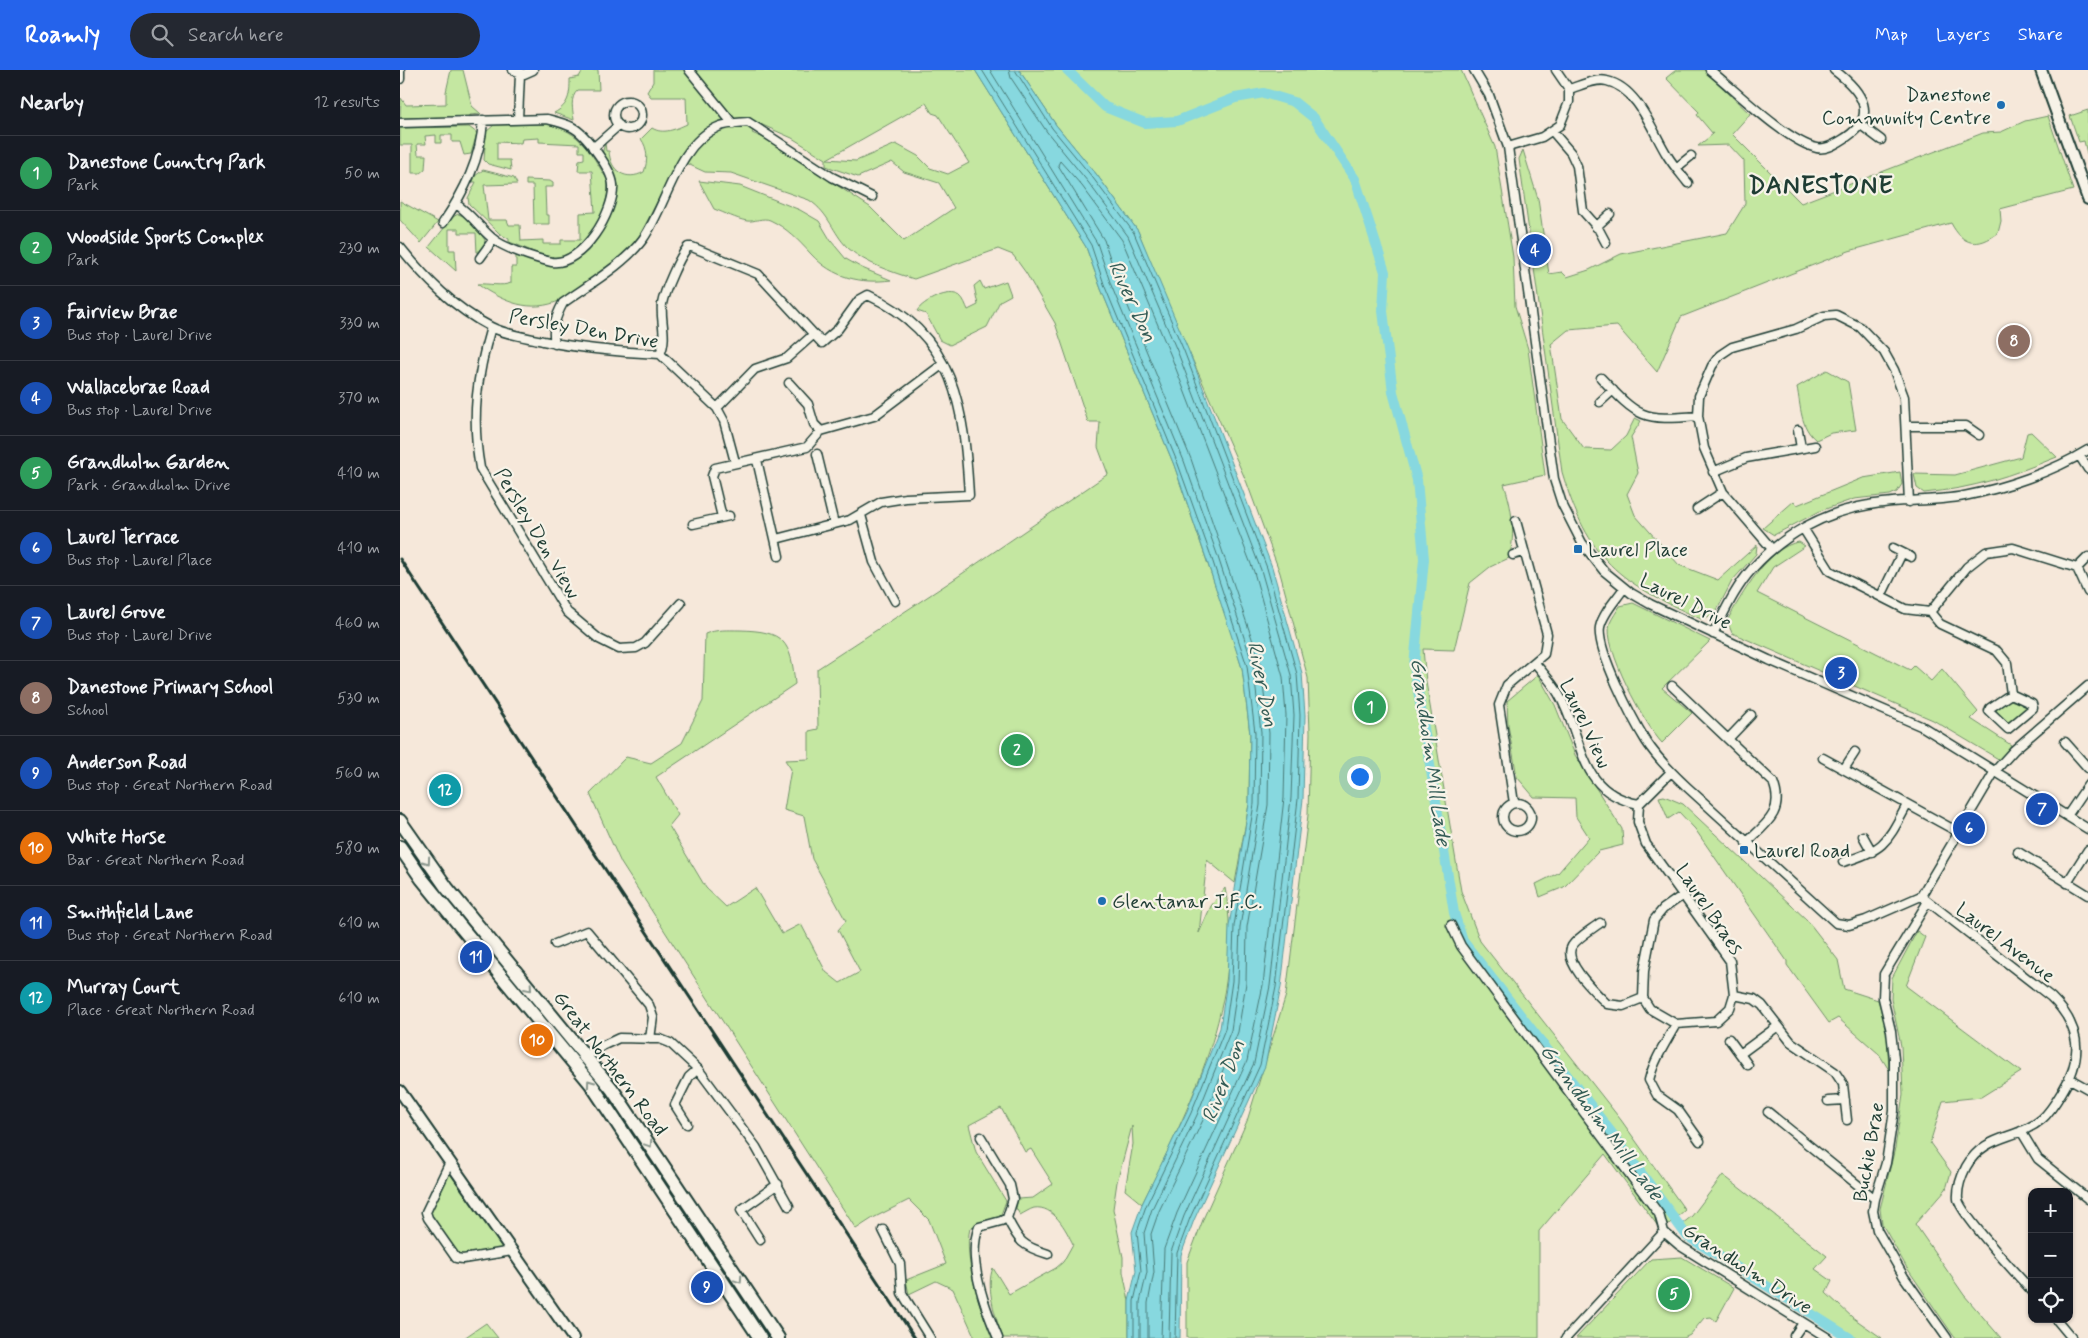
<!DOCTYPE html>
<meta charset="utf-8">
<style>
body{margin:0;font-family:Mynerve,sans-serif;background:#242831;color:#f1f3f6}
.controls{position:absolute;right:15px;bottom:15px;display:grid;overflow:hidden;border-radius:10px;box-shadow:0 1px 4px #0004}
.controls button{width:45px;height:45px;display:grid;place-items:center;padding:0;border:0;border-bottom:1px solid #363941;background:#171b24;color:#f1f3f6;font:25px sans-serif}
.you{position:absolute;left:959px;top:706px;width:18px;height:18px;margin:-12px;border:4px solid #fff;border-radius:50%;background:#1a73e8;box-shadow:0 0 0 8px #1a73e833}
.badge{display:grid;place-items:center;width:32px;height:32px;border-radius:50%;background:#2563eb;color:#fff;font-size:16px;font-weight:700}
.pin{position:absolute;translate:-50% -50%;border:2px solid #fff;box-shadow:0 1px 5px #0006}
.list{margin:0;padding:0;list-style:none}
h2{display:flex;justify-content:space-between;align-items:center;height:65px;margin:0;padding:0 20px;font-size:21px}
h2 small{font-size:16px;font-weight:400;color:#9ea1a6}
.list li{display:grid;grid-template-columns:32px 1fr auto;gap:15px;align-items:center;box-sizing:border-box;height:75px;padding:0 20px;border-top:1px solid #363941}
.list b{display:block;font-size:19px;white-space:nowrap}
.list p{margin:0;font-size:16px;white-space:nowrap;color:#9ea1a6}
.list em{font-size:16px;font-style:normal;color:#9ea1a6}
.icon{flex:none;width:28px;height:28px;fill:none;stroke:currentColor;stroke-width:2;stroke-linecap:round;stroke-linejoin:round}
.map{position:relative;flex:none;width:1688px;height:1268px;overflow:hidden}
header{display:flex;align-items:center;gap:30px;box-sizing:border-box;height:70px;padding:0 25px;background:#2563eb;color:#fff}
header strong{font-size:24px}
nav{display:flex;gap:28px;margin-inline-start:auto;font-size:18px}
.search{width:350px;height:45px;background:#242831;display:flex;align-items:center;gap:12px;box-sizing:border-box;padding:0 18px;border-radius:28px;color:#9ea1a6;font-size:19px}
main{display:flex}
aside{flex:1;background:#171b24}
.map>svg:first-child{display:block}
</style>
<header>
<strong>Roamly</strong>
<div class="search"><svg class="icon" aria-label="search" viewBox="0 0 24 24"><circle cx="10" cy="10" r="6"/><path d="M15 15l6 6"/></svg>Search here</div>
<nav><a>Map</a><a>Layers</a><a>Share</a></nav>
</header>
<main>
<aside>
<h2>Nearby<small>12 results</small></h2>
<ul class="list">
<li><span class="badge" style="background:#2e9e5b">1</span><div><b>Danestone Country Park</b><p>Park</p></div><em>50 m</em></li>
<li><span class="badge" style="background:#2e9e5b">2</span><div><b>Woodside Sports Complex</b><p>Park</p></div><em>230 m</em></li>
<li><span class="badge" style="background:#1a4fb4">3</span><div><b>Fairview Brae</b><p>Bus stop · Laurel Drive</p></div><em>330 m</em></li>
<li><span class="badge" style="background:#1a4fb4">4</span><div><b>Wallacebrae Road</b><p>Bus stop · Laurel Drive</p></div><em>370 m</em></li>
<li><span class="badge" style="background:#2e9e5b">5</span><div><b>Grandholm Garden</b><p>Park · Grandholm Drive</p></div><em>410 m</em></li>
<li><span class="badge" style="background:#1a4fb4">6</span><div><b>Laurel Terrace</b><p>Bus stop · Laurel Place</p></div><em>410 m</em></li>
<li><span class="badge" style="background:#1a4fb4">7</span><div><b>Laurel Grove</b><p>Bus stop · Laurel Drive</p></div><em>460 m</em></li>
<li><span class="badge" style="background:#8d6e63">8</span><div><b>Danestone Primary School</b><p>School</p></div><em>530 m</em></li>
<li><span class="badge" style="background:#1a4fb4">9</span><div><b>Anderson Road</b><p>Bus stop · Great Northern Road</p></div><em>560 m</em></li>
<li><span class="badge" style="background:#e8710a">10</span><div><b>White Horse</b><p>Bar · Great Northern Road</p></div><em>580 m</em></li>
<li><span class="badge" style="background:#1a4fb4">11</span><div><b>Smithfield Lane</b><p>Bus stop · Great Northern Road</p></div><em>610 m</em></li>
<li><span class="badge" style="background:#0f9aa8">12</span><div><b>Murray Court</b><p>Place · Great Northern Road</p></div><em>610 m</em></li>
</ul>
</aside>
<div class="map">
<svg width="1688" height="1268" viewBox="0 0 1688 1268">
<rect width="100%" height="100%" fill="#f6e8da"/>
<filter id="ink" filterUnits="userSpaceOnUse"><feTurbulence type="fractalNoise" baseFrequency=".02" numOctaves="2"/><feDisplacementMap in="SourceGraphic" scale="10" xChannelSelector="R" yChannelSelector="G"/><feConvolveMatrix kernelMatrix="1 2 1 2 8 2 1 2 1" color-interpolation-filters="sRGB"/></filter>
<g filter="url(#ink)">
<path fill="#c4e7a1" stroke="#72926a" fill-rule="evenodd" d="M51 0H63L72 36 81 44 70 45V47L0 48 1 28 6 35 46 34V22Z
M183 0H198L199 20H178C169 28 173 40 174 50L154 43C169 35 170 25 170 9L179 7Z
M253 0H575L686 177 701 219 774 395 829 556 842 598 850 664 849 734 835 813 807 790 799 863 811 836 825 818C846 929 789 1038 742 1134L725 1120 733 1074 732 1056 717 1112 713 1139 723 1187V1202L729 1231V1268H603C596 1249 585 1217 593 1198L609 1224 656 1198 663 1192 673 1174C666 1160 654 1135 634 1138 630 1139 624 1143 620 1145L616 1138 618 1129 633 1128 653 1114 631 1079 625 1082 601 1038 569 1055 576 1082 606 1131 600 1147 580 1152 570 1158C563 1189 580 1238 592 1268H575L553 1219 536 1211 509 1224 506 1210 546 1194 529 1150 509 1130 473 1148 456 1159 221 793 190 724 226 687 251 693 282 673 303 631 305 564C317 559 327 560 340 560 384 561 391 571 395 614L256 707 278 745 269 756 306 818 326 837 355 818 382 864 401 854 426 902 440 913 460 902 438 860 446 851 412 789 404 746 384 740 391 699 385 690 409 689V661L418 659 417 599 547 514 708 404 698 377 700 352H688L655 253 626 203 613 185 598 179 514 209C492 202 466 194 448 178 432 162 430 144 409 130L331 103 305 102 279 90 241 163 229 180 161 230C131 244 103 232 77 214 88 213 102 217 111 213V197H116V186L119 185C133 189 150 198 164 196 188 192 218 138 218 115 217 104 208 93 202 84L205 73 206 81H209C210 101 226 112 244 102 248 91 248 78 241 69L252 58C263 65 276 59 287 54L286 27H251L247 22 253 12ZM526 33 532 43 538 45 569 93 548 104 530 98 518 86 496 74 456 91 427 89ZM358 53 392 68 426 89V96L458 107 492 92 504 102 539 113 554 138 504 171 470 137 368 70 352 63Z
M619 0H1061L1095 77 1113 187 1115 236 1128 279 1145 405 1104 414C1112 437 1116 464 1109 488L1090 497 1070 513 1054 580 1023 579 1026 612 1061 821 1080 871 1221 1050 1285 1140 1269 1154 1260 1159 1205 1084 1139 1161V1268H787V1192L804 1147 847 1051 886 925 908 745 910 663 908 608 880 503 847 413 762 221 738 161 697 105 656 55Z
M1276 0H1304L1350 44 1332 64 1401 133 1583 63 1601 62 1625 51 1648 46 1673 120 1600 139 1601 151 1598 163C1578 178 1563 176 1551 153L1449 181 1281 247 1257 302 1217 256 1168 260 1151 274 1162 349 1184 379 1211 380 1226 366 1235 348 1241 351 1231 367 1238 403 1227 424 1235 445 1279 495 1318 510 1357 475 1356 484 1332 511 1315 544 1301 549C1219 512 1188 490 1162 402L1119 89 1123 80 1138 129 1149 204 1162 202 1167 207 1189 200 1221 184 1327 163 1345 134 1344 91 1329 75 1298 76 1313 64 1297 45 1299 42 1266 8Z
M1688 40V88L1684 71 1679 72 1670 46Z
M147 54C182 62 189 81 207 109 213 134 187 184 161 187 142 189 126 177 109 172V169L100 164 69 134 68 128 76 112H73L75 106 83 100 114 108 117 114 84 115 88 150H107L109 155H120L121 171 143 170V174H161V170H180V143L195 142 192 101H178L179 90 184 89V82H179V74L139 72V68L122 69 121 73 97 72V90H110L111 100 88 94 84 90 86 62 94 55Z
M69 57 77 63 71 84 64 85 60 72H52V65H41V73H36V65L25 66 26 74H17L18 85H26L25 99 20 103H12V75H0V58Z
M126 110 150 111 153 113V117H145L146 145H149V154H134L133 115H126Z
M299 111 340 116 400 140 419 151 431 171 446 189 462 198 491 210C461 214 433 208 411 184 398 170 387 158 370 150 363 147 354 152 347 151 336 149 325 143 314 139Z
M0 131 38 152 21 173 0 150Z
M58 144 69 148 85 170 84 175 77 183 76 163H59V159H49V180H55L56 201 29 177 53 147Z
M580 211 584 219 606 211 611 225 600 231 587 257 550 275 540 270 526 244 517 241C523 231 549 218 560 226 564 229 566 236 568 240L578 235 574 216Z
M1427 300 1448 312 1456 360 1431 363 1416 370C1400 357 1401 337 1397 317Z
M1631 362 1657 387C1609 406 1576 418 1524 423L1517 418 1514 404 1555 405 1621 387 1627 363Z
M1500 402 1502 414 1497 422 1490 425 1454 429 1420 441 1374 465 1363 458 1394 431 1397 435 1463 408Z
M1399 472 1405 476 1373 497 1357 523 1510 600 1514 596 1531 611 1542 599 1578 642 1571 649 1611 675 1600 690 1533 650 1332 563 1327 551C1341 526 1368 476 1399 472Z
M1233 533 1310 571 1262 618 1292 643 1262 673C1245 655 1202 577 1210 553 1212 548 1217 541 1220 536Z
M1138 605 1155 635 1175 685 1222 759 1223 775 1199 781 1164 817 1140 827 1136 814 1158 803 1189 767 1176 747 1175 728 1134 727 1117 707 1108 655 1107 631Z
M1610 630 1628 636 1607 654 1596 640 1598 637Z
M1264 726 1283 734 1407 850 1438 890 1444 919 1478 930 1487 962 1489 1000 1479 984 1438 948 1429 953 1387 895V891L1295 759 1279 742 1268 749 1259 727Z
M1517 861 1525 867 1506 916 1621 1002 1581 1027 1543 1031 1530 1073 1551 1102 1546 1119 1515 1154 1564 1225 1601 1268H1555L1507 1198 1482 1154 1480 1139 1495 1078 1503 1025 1501 976 1491 929 1492 908Z
M50 1092 112 1181 56 1188 28 1148 27 1138Z
M1323 1105 1427 1186 1415 1199 1432 1211 1426 1223 1452 1247 1482 1268H1455L1290 1163 1282 1154 1292 1146Z
M1282 1187 1334 1218 1316 1251 1311 1247 1304 1248 1290 1265 1284 1268H1176L1251 1189Z
M86 1253 98 1268H64Z"/>
<path fill="#87d8df" stroke="#5d9a9b" d="M575 0H619L656 55 697 105 738 161 788 279 872 497 902 603 905 645 903 729 881 917 865 996 794 1150 781 1185 780 1268H729V1231L736 1201 732 1162 742 1134 787 1041 820 958 827 911 829 856 849 734 850 664 842 598 806 488 774 395 701 219 686 177Z"/>
<g fill="none" stroke-linecap="round" stroke-linejoin="round">
<path stroke="#497b78" stroke-width="1" d="M582 0 691 175 705 217 778 394 811 486 847 596 855 663 854 734 834 856 832 911 825 959 791 1043 746 1136 737 1162 741 1201 734 1231V1268
M590 0 697 173 711 215 784 391 817 484 853 595 861 662 860 735 840 857 838 912 831 960 797 1045 752 1139 744 1163 747 1202 740 1232V1268
M609 0 611 8 647 62 688 112 728 166 778 283 861 500 891 605 894 645 891 728 870 916 854 993 784 1146 771 1182 769 1268
M615 0 652 58 693 108 734 163 784 281 867 498 897 604 900 645 898 729 876 917 860 995 790 1148 777 1183 775 1268
M748 1268V1233L754 1202 751 1164 759 1141 804 1048 838 962 846 913 847 857 868 735 869 663 860 592 791 389 718 212 704 170 658 95 660 91 682 116 722 170 771 286 854 502 883 607 886 645 884 728 863 915 847 991 777 1143 764 1179 761 1268"/>
<path stroke="#87d8df" stroke-width="10" d="M667 0 705 37 745 53 777 51 835 28 864 23 894 32 914 48 955 109 985 202 983 241 993 322 1017 410 1024 489 1014 596 1054 843 1063 871 1215 1067 1287 1166 1450 1268"/>
<defs>
<path id="minor" d="M113 0 124 4 133 0
M289 0 333 54
M1074 0 1089 25 1108 77 1154 409 1162 434 1182 473 1204 501 1231 523 1250 534 1369 590 1523 657 1688 759
M1310 0C1335 20 1387 72 1417 78 1426 80 1435 74 1442 70 1481 47 1462 21 1434 0
M0 9V0
M1169 19C1180 16 1195 8 1207 11 1238 18 1252 61 1267 85 1273 95 1281 104 1288 113
M214 45a14 14 0 1 1 28 0a14 14 0 1 1-28 0Z
M118 49 120 4
M0 53 147 49C155 51 164 53 172 57 186 64 212 100 213 115 215 141 182 196 152 192 137 189 103 178 92 168 79 157 71 144 56 134
M1461 55 1481 70
M1153 62 1171 83 1177 96 1183 141 1198 158 1206 173
M1108 77 1142 67 1160 55 1169 32V19L1156 0
M193 78 219 55
M1276 98 1291 86
M43 153C64 122 81 89 83 50
M1196 157 1210 144
M0 177C26 209 54 238 91 257 107 265 126 267 143 271 182 279 220 282 260 284L317 338 324 351 335 392
M80 188 93 170
M91 257C77 305 71 347 80 398L167 542 199 569 219 579 236 578 245 573 281 533
M155 274C152 258 155 248 163 233 188 215 225 194 243 169 267 135 277 74 318 57 327 53 339 53 348 52L432 107 472 127
M260 284C268 267 260 251 262 234 264 222 280 185 288 177H292L358 204 422 273 438 259 459 230 468 225C556 265 564 339 569 425L506 428 481 432 450 450 376 469
M1201 308C1239 348 1242 351 1298 346
M389 313 408 334 414 354 421 361
M1200 332 1213 320
M317 338 355 299 387 288 414 264
M1507 356H1566L1579 365
M1398 360 1401 378
M417 384 434 454
M1679 385 1688 399
M357 390 379 486
M1313 402 1346 388 1415 376
M1297 439 1323 422
M461 445 474 492 495 531
M322 447 312 406 315 398 407 377 421 361 474 346 543 294
M293 454 329 446
M1403 458 1430 501 1505 539 1530 542 1540 554 1597 581 1607 593 1611 624
M1493 478 1511 487
M1372 479 1323 422 1304 378 1298 346 1299 326 1312 296 1320 285 1332 277 1396 259 1424 246 1436 245 1460 257 1484 282 1494 300 1504 327 1509 432
M1113 485 1124 482
M1677 498 1688 522
M1224 518C1216 530 1203 543 1200 557 1196 580 1233 650 1246 671 1257 688 1272 703 1287 717L1436 853 1449 855 1466 850 1521 826 1595 701 1614 680 1688 616
M1481 526 1502 483
M1530 542 1567 497 1586 482 1613 478 1677 498 1688 487
M1313 564C1325 541 1335 518 1352 499 1383 465 1424 442 1469 435 1500 429 1533 432 1564 426 1605 418 1652 402 1688 380
M1135 593C1143 603 1152 612 1158 623 1185 668 1176 722 1239 734
M1272 616 1373 712C1385 742 1366 754 1346 773
M1611 624 1632 634 1633 638 1608 659 1589 641 1590 638Z
M1329 668 1351 645
M1665 672 1688 698
M1423 688 1558 762
M1444 699 1455 682
M1114 733 1099 635 1107 615 1144 584 1147 564 1116 451
M1103 747a14 14 0 1 1 28 0a14 14 0 1 1-28 0Z
M1239 734 1238 752 1246 774 1283 825 1330 891 1334 925 1330 938 1316 951 1276 954 1250 939 1243 928 1244 901 1254 850 1263 839 1283 825
M1239 734 1271 702
M1667 746 1688 715
M1463 766 1472 782
M1618 782 1688 825
M1443 792C1485 780 1487 772 1507 735
M1667 813 1688 780
M1521 826 1651 927C1681 956 1684 987 1662 1022 1656 1032 1650 1042 1642 1049 1616 1071 1585 1063 1566 1097 1561 1107 1557 1117 1558 1129 1560 1143 1619 1207 1632 1221
M1527 833 1484 904 1483 928 1491 961 1494 989V1041L1486 1093 1475 1129 1473 1141 1477 1160 1504 1207 1547 1268
M1200 853C1191 860 1178 867 1172 876 1162 892 1196 923 1207 934L1223 936 1243 928
M1051 855 1061 876 1259 1144 1264 1162 1279 1175 1428 1268
M155 874 187 861 249 935 253 947 250 969
M1334 925 1354 929 1362 935 1391 972 1435 1002 1443 1014 1447 1050
M1276 954C1266 972 1254 990 1249 1010L1257 1025 1278 1040 1300 1071
M1329 969 1340 984 1378 956
M1340 984 1348 995
M183 988 202 976 219 968 260 969 270 973 298 999 356 1077 389 1136
M1670 1009 1688 1019
M1428 1031 1445 1030
M1368 1042 1475 1129
M287 1054 275 1035 289 1007 298 999
M1621 1061 1638 1089 1688 1129
M581 1067 610 1115 613 1129 607 1148 601 1151 579 1157C566 1188 585 1238 598 1268
M50 1092 26 1142 28 1148 56 1188 63 1189 112 1181
M607 1148C619 1172 622 1176 648 1184
M483 1160 500 1194 502 1223 530 1268
M360 1170 341 1140 378 1114
M1656 1249 1671 1267
M1394 1266 1403 1253
M1166 1268 1264 1162"/>
<path id="tertiary" d="M1641 0 1688 129
M0 1021 173 1268"/>
<path id="primary" d="M0 751 47 818 212 1019 378 1268
M0 777 22 809 60 856 191 1014 360 1268"/>
</defs>
<use href="#minor" stroke="#1f3d34" stroke-width="11"/>
<use href="#tertiary" stroke="#1f3d34" stroke-width="14"/>
<use href="#primary" stroke="#1f3d34" stroke-width="16"/>
<use href="#minor" stroke="#f7f3e8" stroke-width="8"/>
<use href="#tertiary" stroke="#f7f3e8" stroke-width="10"/>
<use href="#primary" stroke="#f7f3e8" stroke-width="12"/>
<path stroke="#1f3d34" stroke-width="3" d="M0 489 515 1268"/>
</g>
<defs><path id="oneway-chevron" d="M-2-3.5L2.5 0L-2 3.5" fill="none" stroke-width="1.6" stroke-linecap="round" stroke-linejoin="round" transform="scale(1.25)"/></defs>
<g stroke="#8b988e">
<use href="#oneway-chevron" transform="translate(27 791) rotate(55)"/>
<use href="#oneway-chevron" transform="translate(129 918) rotate(49)"/>
<use href="#oneway-chevron" transform="translate(190 1013) rotate(-126)"/>
<use href="#oneway-chevron" transform="translate(249 1074) rotate(56)"/>
<use href="#oneway-chevron" transform="translate(339 1210) rotate(56)"/>
</g>
</g>
<g fill="#1f6fb2" stroke="#f7f3e8" stroke-width="2">
<circle cx="1601" cy="35" r="5"/>
<rect x="1173" y="474" width="10" height="10" rx="2.5"/>
<rect x="1339" y="775" width="10" height="10" rx="2.5"/>
<circle cx="702" cy="831" r="5"/>
</g>
<g text-anchor="middle" stroke-width="4.5" stroke-linejoin="round" paint-order="stroke">
<g font-size="20" fill="#1f3d34" stroke="#f7f3e8" text-anchor="start">
<text x="1591" y="31" text-anchor="end">Danestone<tspan x="1591" dy="23">Community Centre</tspan></text>
<text x="1188" y="486">Laurel Place</text>
<text x="1354" y="787">Laurel Road</text>
<text x="712" y="838">Glentanar J.F.C.</text>
</g>
<g font-size="20" fill="#1f3d34" stroke="#f7f3e8">
<text transform="translate(184 258) rotate(10)" y="7">Persley Den Drive</text>
<text transform="translate(138 463) rotate(59)" y="7">Persley Den View</text>
<text transform="translate(1286 531) rotate(27)" y="7">Laurel Drive</text>
<text transform="translate(1186 653) rotate(65)" y="7">Laurel View</text>
<text transform="translate(1310 839) rotate(56)" y="7">Laurel Braes</text>
<text transform="translate(1606 872) rotate(37)" y="7">Laurel Avenue</text>
<text transform="translate(211 993) rotate(53)" y="7">Great Northern Road</text>
<text transform="translate(1468 1082) rotate(-80)" y="7">Buckie Brae</text>
<text transform="translate(1348 1198) rotate(33)" y="7">Grandholm Drive</text>
</g>
<g font-size="21" font-style="italic" fill="#345c56" stroke="#f7f3e8">
<text transform="translate(733 231) rotate(65)" y="7">River Don</text>
<text transform="translate(863 614) rotate(79)" y="7">River Don</text>
<text transform="translate(1031 682) rotate(82)" y="7">Grandholm Mill Lade</text>
<text transform="translate(823 1011) rotate(-69)" y="7">River Don</text>
<text transform="translate(1202 1052) rotate(53)" y="7">Grandholm Mill Lade</text>
</g>
<g font-size="25" font-weight="bold" letter-spacing="1" fill="#1f3d34" stroke="#f7f3e8">
<text x="1421" y="123">DANESTONE</text>
</g>
</g>
</svg>
<div class="controls">
<button>+</button>
<button>−</button>
<button><svg class="icon" aria-label="locate" viewBox="0 0 24 24"><circle cx="12" cy="12" r="6"/><path d="M12 2v4M12 18v4M2 12h4M18 12h4"/></svg></button>
</div>
<div class="you"></div>
<div class="pin badge" style="left:970px;top:637px;background:#2e9e5b">1</div>
<div class="pin badge" style="left:617px;top:680px;background:#2e9e5b">2</div>
<div class="pin badge" style="left:1441px;top:603px;background:#1a4fb4">3</div>
<div class="pin badge" style="left:1135px;top:180px;background:#1a4fb4">4</div>
<div class="pin badge" style="left:1274px;top:1224px;background:#2e9e5b">5</div>
<div class="pin badge" style="left:1569px;top:758px;background:#1a4fb4">6</div>
<div class="pin badge" style="left:1642px;top:739px;background:#1a4fb4">7</div>
<div class="pin badge" style="left:1614px;top:271px;background:#8d6e63">8</div>
<div class="pin badge" style="left:307px;top:1217px;background:#1a4fb4">9</div>
<div class="pin badge" style="left:137px;top:970px;background:#e8710a">10</div>
<div class="pin badge" style="left:76px;top:887px;background:#1a4fb4">11</div>
<div class="pin badge" style="left:45px;top:720px;background:#0f9aa8">12</div>
</div>
</main>
